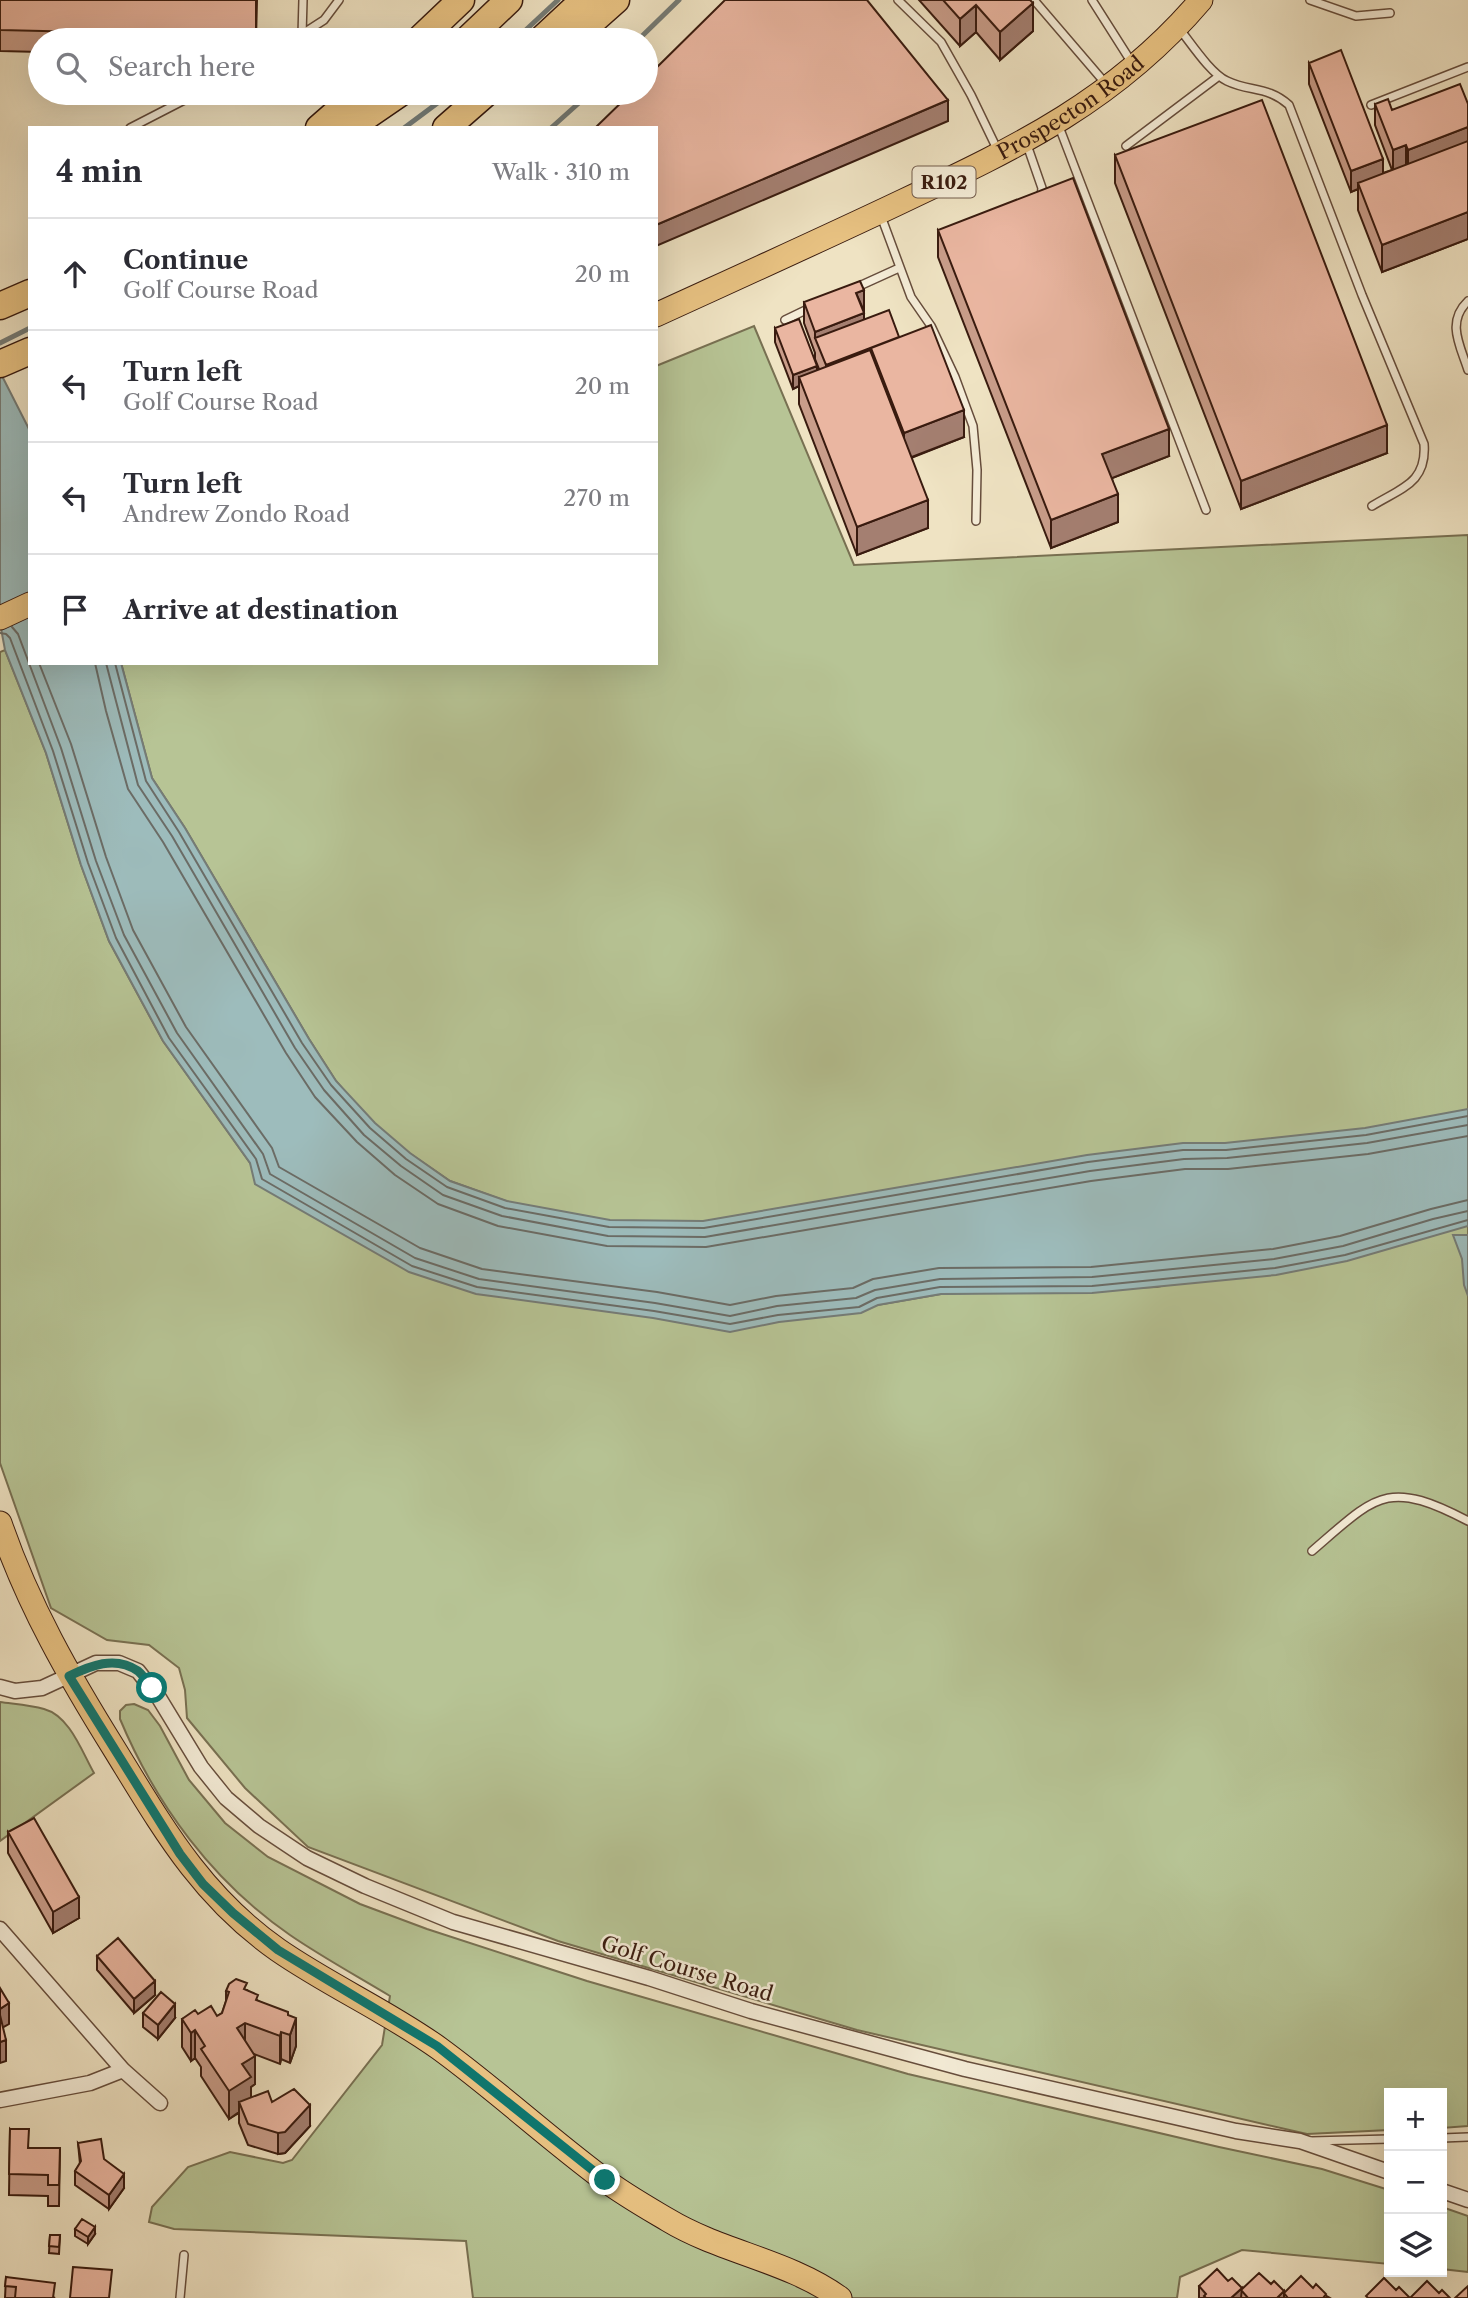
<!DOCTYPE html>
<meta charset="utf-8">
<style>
body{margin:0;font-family:"Libre Caslon Text",serif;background:#f2f2f3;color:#2b2b33}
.controls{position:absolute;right:21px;bottom:21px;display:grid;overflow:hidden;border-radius:0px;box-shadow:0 7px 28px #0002}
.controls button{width:63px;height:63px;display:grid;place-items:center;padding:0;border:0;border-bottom:2px solid #e1e1e2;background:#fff;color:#2b2b33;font:35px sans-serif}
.stop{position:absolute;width:21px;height:21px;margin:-16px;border:5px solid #0f766e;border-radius:50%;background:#fff}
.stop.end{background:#0f766e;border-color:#fff;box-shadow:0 2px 7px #0008}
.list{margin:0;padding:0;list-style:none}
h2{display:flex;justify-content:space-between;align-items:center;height:91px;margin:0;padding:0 28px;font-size:30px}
h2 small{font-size:23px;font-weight:400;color:#7c7c81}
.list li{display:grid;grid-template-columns:46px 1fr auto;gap:21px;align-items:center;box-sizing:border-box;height:112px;padding:0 28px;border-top:2px solid #e1e1e2}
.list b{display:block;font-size:26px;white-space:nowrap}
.list p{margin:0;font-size:23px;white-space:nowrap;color:#7c7c81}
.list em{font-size:23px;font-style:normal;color:#7c7c81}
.icon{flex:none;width:38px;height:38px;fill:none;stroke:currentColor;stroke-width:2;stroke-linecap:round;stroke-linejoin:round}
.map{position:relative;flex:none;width:1468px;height:2298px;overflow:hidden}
.search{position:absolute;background:#fff;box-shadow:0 7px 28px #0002;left:28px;top:28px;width:630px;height:77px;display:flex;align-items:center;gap:18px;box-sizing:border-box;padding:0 24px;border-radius:38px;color:#7c7c81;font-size:26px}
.panel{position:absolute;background:#fff;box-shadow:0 7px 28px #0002;left:28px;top:126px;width:630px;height:539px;border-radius:0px}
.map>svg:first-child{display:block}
</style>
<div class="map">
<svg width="1468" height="2298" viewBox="0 0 1468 2298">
<rect width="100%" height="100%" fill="#efe3c3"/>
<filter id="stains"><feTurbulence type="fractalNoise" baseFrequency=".00286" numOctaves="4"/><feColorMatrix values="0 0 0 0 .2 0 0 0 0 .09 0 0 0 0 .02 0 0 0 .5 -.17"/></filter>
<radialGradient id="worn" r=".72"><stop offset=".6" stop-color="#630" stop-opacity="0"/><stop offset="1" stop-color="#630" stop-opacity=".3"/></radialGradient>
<path fill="#b7c495" stroke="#787052" stroke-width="2" d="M754 326 854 565 1468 535V1120L907 1201 644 1229 545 1215 450 1181 380 1133 336 1081 309 1039 185 828 152 778 121 663H656V366Z
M5 650 46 753 81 865 109 941 163 1041 258 1174 831 1313 941 1294 1157 1287 1468 1216V2126L1442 2128V2093H1389V2130L1307 2134 857 2030 558 1941 308 1847 245 1788 187 1718 185 1690 179 1668 149 1645 107 1640 51 1608 0 1463V652Z
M0 1702C14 1704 30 1705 44 1709 70 1716 82 1752 94 1773L0 1841Z
M134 1704 148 1710 160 1726 189 1780 225 1823 268 1857 360 1904 427 1929 587 1981 908 2074 1219 2147 1322 2169 1389 2190V2264L1242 2250 1180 2277 1177 2298H473L466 2241 174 2229 149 2222 152 2207 188 2167 230 2152 283 2163 292 2160 382 2045 390 1996C357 1976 322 1957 290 1935 213 1882 156 1805 120 1719V1711L126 1705Z
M1442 2207 1468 2216V2272L1442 2269Z"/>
<path fill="#9dbcbc" stroke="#757c77" stroke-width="2" d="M0 372 30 431V663H121L152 778 185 828 309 1039 336 1081 375 1123 410 1153 450 1181 507 1201 610 1220 703 1221 1087 1155 1183 1143H1225L1365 1128 1468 1109V1226L1347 1261 1276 1275 1092 1293 941 1294 878 1305 861 1313 779 1322 730 1332 653 1318 476 1294 409 1272 255 1184 250 1163 163 1041 109 941 81 865 46 753 5 650 0 623Z
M1453 1235H1468V1296L1464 1285 1462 1259Z"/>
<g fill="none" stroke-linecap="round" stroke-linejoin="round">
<path stroke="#6b6c66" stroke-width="2" d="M12 627 18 634 61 748 96 861 124 935 177 1033 263 1154 270 1174 415 1258 479 1279 655 1303 730 1316 777 1306 856 1298 875 1290 940 1279 1092 1277 1274 1259 1343 1246 1433 1219 1468 1211
M0 633 6 634 10 638 53 751 88 863 116 938 169 1038 256 1159 262 1179 412 1266 477 1287 654 1311 730 1324 778 1315 859 1307 877 1298 940 1287 1092 1286 1275 1268 1345 1255 1468 1220
M39 663 71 744 106 857 133 930 186 1027 272 1148 279 1167 420 1248 482 1269 657 1292 730 1305 776 1296 853 1288 873 1279 939 1268 1091 1267 1273 1249 1340 1236 1431 1209 1468 1200
M95 663 106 711 128 789 163 842 286 1053 315 1097 357 1142 395 1175 438 1204 498 1226 607 1246 706 1247 1091 1181 1185 1169H1228L1368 1154 1468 1136
M106 663 138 785 172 836 295 1048 324 1090 364 1135 401 1166 443 1195 502 1216 608 1236 705 1237 1090 1171 1184 1159 1227 1158 1367 1143 1468 1125
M115 663 146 781 179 832 302 1043 331 1085 370 1128 406 1159 447 1187 505 1208 609 1227 704 1228 1088 1162 1183 1150H1226L1366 1135 1468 1116"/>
<path stroke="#757c77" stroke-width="5" d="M515 40 558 0
M638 40 679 0
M404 128 451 93
M551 128 590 93
M0 343 30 328"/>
<defs>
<path id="lane" d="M898 0 941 42 971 95 998 151
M1034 0 1106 84
M1092 0 1132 63
M1310 0 1356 16 1390 13
M1178 27C1191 43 1210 73 1227 81 1250 92 1268 86 1289 105L1362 295 1424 444C1427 483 1401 488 1372 506
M302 35 303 0
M293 40 324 20 339 0
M1371 105 1468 67
M1058 124 1206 510
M130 128 198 93
M1026 142 1042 188 1041 197
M1126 146 1219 76
M881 216 911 297 931 326 955 377 973 426 977 470 976 521
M855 288 899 268
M1468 301C1446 322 1460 345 1468 370
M785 320 812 307
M1312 1551C1376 1496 1386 1478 1468 1521
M1442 2138 1468 2137
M1311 2141 1389 2139
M180 2298 184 2255"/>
<path id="street" d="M0 1687 15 1691 42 1688 96 1663H119L138 1671 159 1698 201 1767 226 1798 259 1826 307 1858 365 1886 453 1922 649 1978 751 2011 965 2069 1236 2131 1300 2141 1389 2172
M0 1929 123 2070 160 2103
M0 2100 90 2083 123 2070
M1442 2191 1468 2200"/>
<g id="primary">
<path id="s1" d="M656 315C739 277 821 240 903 201 1018 147 1117 99 1201 0"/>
<path d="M0 618 30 604"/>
<path d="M0 1523C28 1605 70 1678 115 1750 163 1828 201 1896 278 1950 330 1986 389 2012 440 2049 496 2090 547 2137 602 2178 623 2194 646 2207 668 2220 721 2252 789 2261 840 2298"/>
</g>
<path id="highway" d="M419 40 461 0
M467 40 509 0
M541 40 584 0
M571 40 616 0
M319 128 359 93
M349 128 400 93
M446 128 486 93
M0 306 30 293
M0 364 30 351"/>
</defs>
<use href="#lane" stroke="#664d3c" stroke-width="10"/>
<use href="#street" stroke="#664d3c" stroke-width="17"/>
<use href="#primary" stroke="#391b0f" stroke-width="25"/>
<use href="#highway" stroke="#391b0f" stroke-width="29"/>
<use href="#lane" stroke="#f5edd8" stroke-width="7"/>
<use href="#street" stroke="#f5edd8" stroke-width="14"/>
<use href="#primary" stroke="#e8c282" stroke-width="23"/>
<use href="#highway" stroke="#e8c282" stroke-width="26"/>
</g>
<path fill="#c99d8a" stroke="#391b0f" stroke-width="2" d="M0 0H257L256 40H40V52L0 51Z
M919 0H1030L1033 31 1000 60 976 32 960 46Z
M1309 63 1383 173 1392 170 1375 125V104L1392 110 1468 104V239L1382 272 1358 210V189L1351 192 1309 84Z
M1115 155 1387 453 1241 509 1115 183Z
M938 230 1169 456 1112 478 1118 522 1051 548 938 257Z
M804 302 864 311V319L899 338 964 437 911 458 928 528 857 555 799 404V386L793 389 775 342V328L817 370 819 369 815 359V353L804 323Z
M8 1832 79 1918 53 1933 8 1853Z
M97 1956 155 1995 134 2013 97 1970Z
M247 1990 258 2001 288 2015 296 2046 290 2063 281 2059 280 2064 254 2054 255 2084 251 2087V2098L272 2102 310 2126 285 2153 278 2154 248 2145 239 2123V2113L229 2119 201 2076V2067L195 2058 191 2061 182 2047V2019L198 2014 217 2016 222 2013 226 2001V1991Z
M143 2013 175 2018 158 2039 143 2027Z
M10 2129 29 2148H60L59 2206H48V2196L9 2195Z
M78 2143 124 2188 109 2209 75 2185V2171L80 2164Z
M75 2229 95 2234 88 2244 75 2236Z
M50 2235H60L59 2254 49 2253Z
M6 2277 55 2298H5Z
M1228 2281 1242 2290 1271 2284 1284 2293 1313 2288 1330 2298H1199V2286Z"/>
<path fill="#a47f71" stroke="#391b0f" stroke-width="2" d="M1033 3V31L1000 60V32Z
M976 5V32L960 46V19Z
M948 100V121L656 246V225Z
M1468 127V147L1408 171V150Z
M1406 145V166L1393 171V150Z
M1383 159V180L1358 183V189L1351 192V171Z
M1468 212V239L1382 272V245Z
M864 290V311L856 293Z
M864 313V334L815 338V332Z
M899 337 871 348V368L826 386V365Z
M817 366V380L799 377V386L793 389V375Z
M964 410V437L904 460V433Z
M1387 425V453L1241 509V481Z
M1169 429V456L1102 482V454Z
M1118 494V522L1051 548V520Z
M928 500V528L857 555V527Z
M79 1897V1918L53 1933V1912Z
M155 1981V1995L134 2013V1999Z
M9 2003V2024L0 2029V2009Z
M175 2004V2018L158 2039V2025Z
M296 2018V2046L290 2063V2035Z
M245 2023V2051L237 2028Z
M195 2030V2058L191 2061V2033Z
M281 2032V2059L280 2064V2036Z
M6 2040V2061L0 2063V2042Z
M255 2056V2084L251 2087V2105L239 2102V2112L229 2119V2091L242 2064Z
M310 2105V2126L285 2153 278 2154V2133Z
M124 2174V2188L109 2209V2195Z
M95 2227V2234L88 2244V2237Z
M1242 2288 1241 2298H1231Z
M1284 2291V2298H1277Z"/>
<path fill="#eab6a1" stroke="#391b0f" stroke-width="2" d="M0 0H256V36L0 30Z
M725 0H867L948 100 656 225V128H595L631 93H646V78Z
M943 0H1030L1033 3 1000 32 976 5 960 19Z
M1341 50 1383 159 1351 171 1309 63Z
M1460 84 1468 104V127L1408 150 1406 145 1393 150 1375 104 1388 99 1392 110Z
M1262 100 1387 425 1241 481 1115 155Z
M1468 141V212L1382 245 1358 183Z
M1073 178 1169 429 1102 454 1118 494 1051 520 938 230Z
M860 281 864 290 856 293 864 313 815 332 804 302Z
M889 310 899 337 826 365 815 338Z
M799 319 817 366 793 375 775 328Z
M931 325 964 410 904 433 871 348Z
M870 350 928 500 857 527 799 377Z
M34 1818 79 1897 53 1912 8 1832Z
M118 1938 155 1981 134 1999 97 1956Z
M236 1979 247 1983 244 1989 258 1995 256 2000 288 2012V2015L296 2018 290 2035 281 2032 280 2036 245 2023 237 2028 255 2056 242 2064 251 2077 229 2091 201 2049 205 2046 195 2030 191 2033 182 2019 195 2010 198 2014 211 2006 217 2016 222 2013 229 1992 226 1991 229 1984Z
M0 1988 9 2003 0 2009Z
M161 1992 175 2004 158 2025 143 2013Z
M0 2015 6 2040 0 2042Z
M294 2089 310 2105 285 2132 278 2133 248 2124 239 2102 268 2091 272 2102Z
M10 2129H29L28 2148H60L59 2185H48V2175L9 2174Z
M101 2139 104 2159 124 2174 109 2195 75 2171 81 2161 78 2143Z
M82 2219 95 2227 88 2237 75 2229Z
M50 2235H60L59 2247 49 2246Z
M73 2267 112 2270 109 2298H70Z
M1217 2269 1228 2281 1232 2278 1242 2288 1231 2298H1206L1204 2296 1206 2294 1199 2286Z
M1259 2273 1271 2284 1274 2281 1284 2291 1277 2298H1248L1241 2290Z
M1301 2276 1313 2288 1316 2284 1326 2294 1323 2298H1288L1284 2293Z
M6 2277 55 2283 53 2298H15L16 2287 5 2286Z
M1384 2278 1396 2290 1399 2287 1409 2297 1408 2298H1368L1366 2296Z
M1427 2281 1439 2293 1442 2290 1450 2298H1410Z
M1468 2286V2298H1455Z"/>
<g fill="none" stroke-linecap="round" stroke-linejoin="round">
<path stroke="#0f766e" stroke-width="9" d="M152 1688C148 1683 143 1675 138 1671 115 1655 90 1666 69 1676L180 1854 203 1884 233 1913 278 1950 437 2046 605 2180"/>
</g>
<g text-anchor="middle" stroke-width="5" stroke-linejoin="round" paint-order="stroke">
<rect fill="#f5edd8" stroke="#715a4b" stroke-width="2" x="912.5" y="166.5" width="63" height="31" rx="5"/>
<g font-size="19" font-weight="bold" fill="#391b0f">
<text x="944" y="189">R102</text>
</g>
<g font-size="21" fill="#391b0f" stroke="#f5edd8">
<text dy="7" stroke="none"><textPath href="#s1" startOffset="464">Prospecton Road</textPath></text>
<text transform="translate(687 1969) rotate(17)" y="7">Golf Course Road</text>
</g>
</g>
<rect width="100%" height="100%" filter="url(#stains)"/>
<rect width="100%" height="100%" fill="url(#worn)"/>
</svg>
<div class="controls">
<button>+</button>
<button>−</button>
<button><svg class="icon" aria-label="layers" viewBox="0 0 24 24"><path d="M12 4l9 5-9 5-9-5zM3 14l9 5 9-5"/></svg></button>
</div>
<div class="stop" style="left:152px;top:1688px"></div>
<div class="stop end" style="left:605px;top:2180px"></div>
<div class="search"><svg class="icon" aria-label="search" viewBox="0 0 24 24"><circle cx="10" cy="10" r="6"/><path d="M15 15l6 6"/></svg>Search here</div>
<section class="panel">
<h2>4 min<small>Walk · 310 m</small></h2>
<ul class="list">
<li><svg class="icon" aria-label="ahead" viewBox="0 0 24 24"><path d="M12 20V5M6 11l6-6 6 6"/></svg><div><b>Continue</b><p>Golf Course Road</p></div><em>20 m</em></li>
<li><svg class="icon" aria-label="left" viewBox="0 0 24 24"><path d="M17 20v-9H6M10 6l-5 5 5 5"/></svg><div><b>Turn left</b><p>Golf Course Road</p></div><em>20 m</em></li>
<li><svg class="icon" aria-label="left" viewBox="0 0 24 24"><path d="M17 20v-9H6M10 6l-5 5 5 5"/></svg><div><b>Turn left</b><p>Andrew Zondo Road</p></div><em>270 m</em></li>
<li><svg class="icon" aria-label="arrive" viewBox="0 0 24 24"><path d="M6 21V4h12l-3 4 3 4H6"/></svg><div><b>Arrive at destination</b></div></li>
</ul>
</section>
</div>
